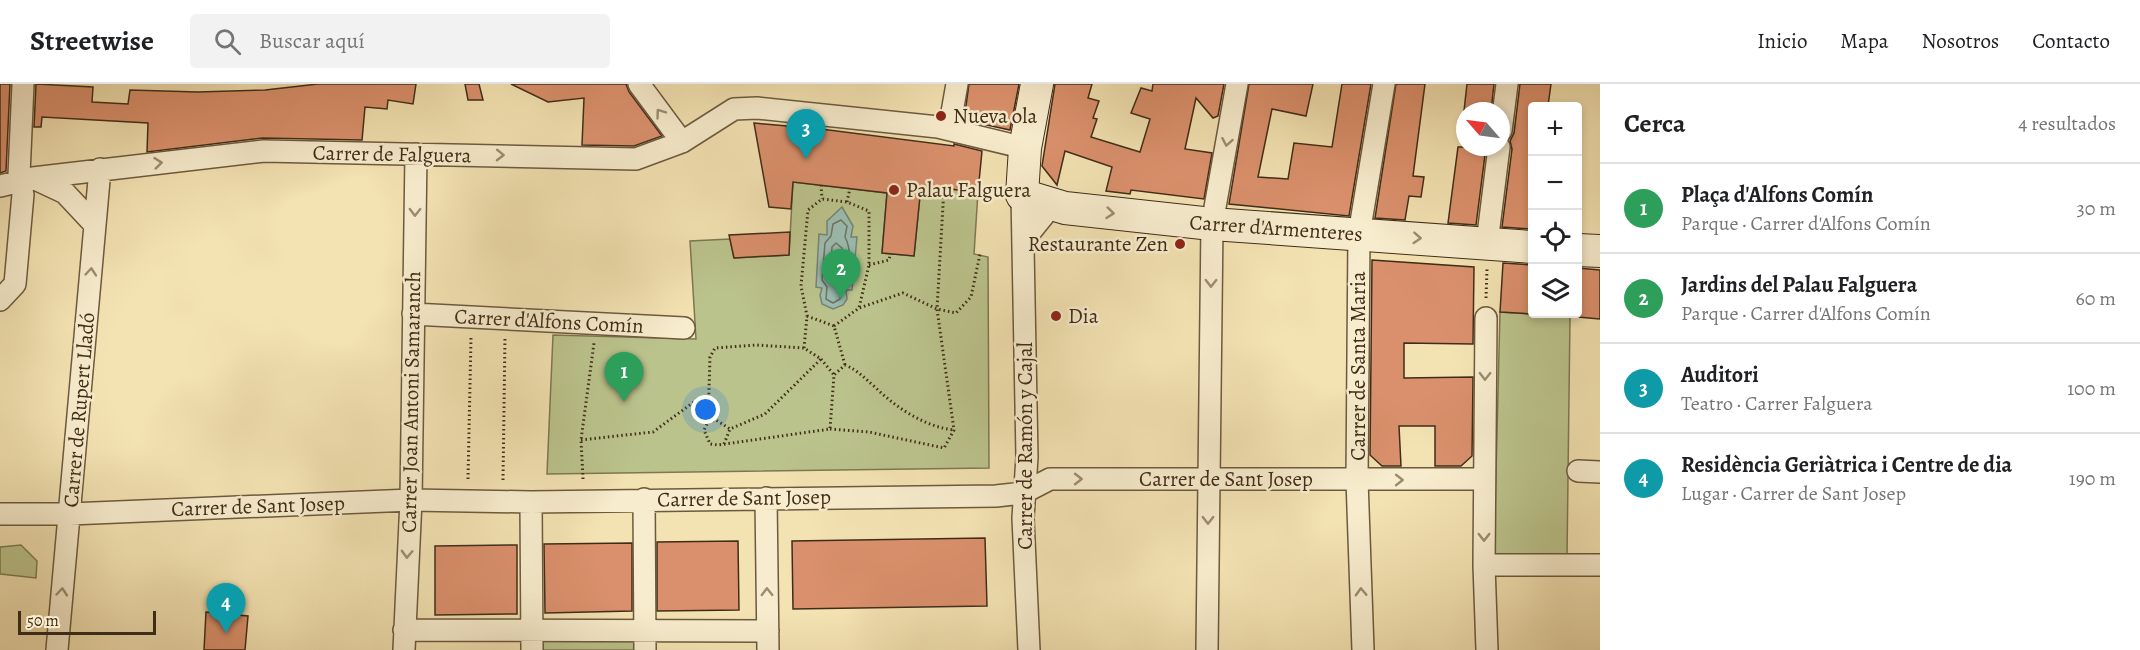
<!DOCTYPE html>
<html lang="es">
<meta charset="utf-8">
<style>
body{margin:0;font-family:Alegreya,serif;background:#f2f2f2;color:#202124}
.controls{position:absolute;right:18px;top:18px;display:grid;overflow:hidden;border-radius:6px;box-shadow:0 3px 9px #0003}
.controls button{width:54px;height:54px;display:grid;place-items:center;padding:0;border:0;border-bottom:2px solid #e0e0e0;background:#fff;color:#202124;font:30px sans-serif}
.compass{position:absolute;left:1456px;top:18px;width:54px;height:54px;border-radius:50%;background:#fff;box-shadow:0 3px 9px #0003;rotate:298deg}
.scale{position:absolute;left:18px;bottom:15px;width:138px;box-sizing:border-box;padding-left:6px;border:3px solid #402d18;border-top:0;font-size:16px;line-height:21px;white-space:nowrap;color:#402d18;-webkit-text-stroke:4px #f7eccd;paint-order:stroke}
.you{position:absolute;left:706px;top:326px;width:21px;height:21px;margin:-15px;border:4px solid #fff;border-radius:50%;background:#1a73e8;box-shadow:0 0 0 9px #1a73e833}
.badge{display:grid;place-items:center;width:39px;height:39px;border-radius:50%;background:#ea580c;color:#fff;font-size:20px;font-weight:700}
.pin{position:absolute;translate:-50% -50px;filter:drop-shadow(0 2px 3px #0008)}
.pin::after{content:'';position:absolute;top:32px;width:21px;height:18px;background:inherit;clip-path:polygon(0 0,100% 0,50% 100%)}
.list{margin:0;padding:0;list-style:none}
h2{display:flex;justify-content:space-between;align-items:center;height:78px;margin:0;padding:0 24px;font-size:26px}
h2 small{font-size:20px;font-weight:400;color:#757577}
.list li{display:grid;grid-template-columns:39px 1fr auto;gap:18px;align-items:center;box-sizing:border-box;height:90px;padding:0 24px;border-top:2px solid #e0e0e0}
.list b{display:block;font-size:22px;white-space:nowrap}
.list p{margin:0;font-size:20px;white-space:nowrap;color:#757577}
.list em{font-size:20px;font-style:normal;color:#757577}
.icon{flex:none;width:33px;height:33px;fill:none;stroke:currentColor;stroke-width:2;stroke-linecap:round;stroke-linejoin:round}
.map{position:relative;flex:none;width:1600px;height:566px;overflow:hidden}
header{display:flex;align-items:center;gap:36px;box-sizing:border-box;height:84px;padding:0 30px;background:#fff;border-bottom:2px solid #e0e0e0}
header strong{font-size:28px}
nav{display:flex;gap:33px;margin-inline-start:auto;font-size:21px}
.search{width:420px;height:54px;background:#f2f2f2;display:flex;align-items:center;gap:15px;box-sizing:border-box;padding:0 21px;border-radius:6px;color:#757577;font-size:22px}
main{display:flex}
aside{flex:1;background:#fff}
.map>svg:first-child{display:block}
</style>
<header>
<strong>Streetwise</strong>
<div class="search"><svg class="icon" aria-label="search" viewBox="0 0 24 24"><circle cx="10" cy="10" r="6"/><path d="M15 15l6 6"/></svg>Buscar aquí</div>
<nav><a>Inicio</a><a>Mapa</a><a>Nosotros</a><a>Contacto</a></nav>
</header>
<main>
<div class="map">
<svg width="1600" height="566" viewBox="0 0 1600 566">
<rect width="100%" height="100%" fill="#f3e2b2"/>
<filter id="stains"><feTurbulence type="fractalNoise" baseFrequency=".00333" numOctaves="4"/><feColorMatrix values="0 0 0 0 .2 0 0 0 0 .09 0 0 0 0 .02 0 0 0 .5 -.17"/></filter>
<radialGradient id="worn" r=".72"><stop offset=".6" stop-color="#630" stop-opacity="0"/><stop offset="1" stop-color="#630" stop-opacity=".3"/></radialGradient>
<path fill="#bbc38c" stroke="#7e7852" stroke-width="1.5" d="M793 98 887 109 882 169 914 172 921 102 978 108 974 170 988 173 989 384 547 390 553 251 696 255 690 157 730 155 734 174 789 171Z
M1500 228 1570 233 1567 473 1494 471Z
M21 461 37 477 36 494 0 490V463Z
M539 554H636V566H540Z"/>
<path fill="#9cbdb1" stroke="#778374" stroke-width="1.5" d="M842 123 853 142 851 153H857L852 206H846L847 215 843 221 833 225 822 220 820 211 822 204 816 203 819 150 827 151V137Z"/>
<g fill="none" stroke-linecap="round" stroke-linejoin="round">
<path stroke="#6e7564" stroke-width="1.5" d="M841 136 847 142 845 153C856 174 843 195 840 215L833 219 826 215 827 203 822 196 825 159 831 152 833 140Z
M836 159 842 164 839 194 835 198 830 192 832 163Z"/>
</g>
<path fill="#da906c" stroke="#402d18" stroke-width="1.5" d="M0 0H10L6 87 0 89Z
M36 0 93 3 92 18 128 20 130 6 198 8 265 6 318 0H416L413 20 388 16 387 25 365 23 362 56 263 54 147 68 148 39 42 33 41 43H34Z
M465 0H479L483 16H468Z
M511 0H626L629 8 662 52 634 62 582 61 584 14 548 18Z
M969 0H1019L1010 46 964 36Z
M1055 0H1092L1088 14 1099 17 1093 34 1097 35 1091 53 1140 68 1150 35 1131 29 1141 4 1152 7 1153 0H1224L1218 32 1213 34 1196 14 1185 65 1212 69 1204 115 1131 106 1130 110 1106 107 1112 83 1065 67 1057 101 1042 82Z
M1249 0H1313L1306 32 1272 25 1258 93 1288 95 1294 59 1332 63 1342 0H1371L1349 132 1229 120Z
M1396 0H1425L1413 92 1424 93 1421 113 1409 112 1405 136 1375 134Z
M1467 0H1494L1491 27H1464Z
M1520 0H1551L1548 22H1533L1530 145 1502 143 1512 65 1510 57 1514 49Z
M754 39 821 45 954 62V60L982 67 978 108 921 102 914 172 882 169 887 109 793 98 791 125 769 123Z
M1458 63H1486L1476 141 1448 139Z
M790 148 789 171 734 174 729 151Z
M1372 176 1474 183 1473 260 1404 259V294L1473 293 1472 372 1461 382H1435V342H1399L1401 382H1382L1370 371Z
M1503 179 1533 181V230L1500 228Z
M1578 184 1600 186V235L1578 233Z
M985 454 987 522 793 525 792 457Z
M738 457 739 526 657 527V458Z
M632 459V527L545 529 544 460Z
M517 461V530L435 531V462Z
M206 528 248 532 245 566H204Z"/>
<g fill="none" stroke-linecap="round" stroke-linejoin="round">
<defs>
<path id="street" d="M639 0 682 58
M949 45 957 0
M1501 47 1507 0
M19 91 23 0
M33 94 264 67 636 75 682 58 734 25 757 24 938 43 1025 64
M0 102 33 94 65 109 95 141
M1022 111 1027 373 1023 434 1029 566
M1023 157 1053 120
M1487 159 1499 63
M0 216 15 200 23 110
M413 230 684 244
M1486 234 1484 481 1487 566
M1578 387 1600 388
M766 414 768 566
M644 415 645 566
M531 418 532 566
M0 430H70L411 416 531 418 996 412 1023 409 1050 395H1484
M1484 481H1600
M404 546 768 547
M57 566 100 85
M404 566 411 416 416 70
M1207 566 1212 140 1237 0
M1363 566 1357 396 1359 150 1384 0"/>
<path id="secondary" d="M1037 0 1025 64 1022 111 1065 124 1212 140 1532 163
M1578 166 1600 167"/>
</defs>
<use href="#street" stroke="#6d5a3e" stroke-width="24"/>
<use href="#secondary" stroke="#402d18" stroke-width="34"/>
<path stroke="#402d18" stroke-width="3" stroke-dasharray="1.5 3" stroke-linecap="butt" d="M821 101 822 115
M847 118 850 104
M869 181 889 176 890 171
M1486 214 1487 185
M807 232 834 242 845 281
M834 242 859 224 903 209 937 225 956 229 971 213 980 170
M804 264 807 232 801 202 808 126 822 115 847 118 869 127V181L859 224
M821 275 834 291
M708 338 716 336 730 345 765 330 821 275 804 264 756 261 715 264 710 273 708 338 704 346 710 360 718 361 830 345 834 291 845 281C859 287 864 294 875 303 895 323 925 343 954 346
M830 345 869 348 944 364 954 346 937 225 944 104
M581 356 653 348 698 315 709 318
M724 360 730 345
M468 395 471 253
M583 395 581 356 594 259
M503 396 505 253"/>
<use href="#street" stroke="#f7eccd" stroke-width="21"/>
<use href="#secondary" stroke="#f7eccd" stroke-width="32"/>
</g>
<defs><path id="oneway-chevron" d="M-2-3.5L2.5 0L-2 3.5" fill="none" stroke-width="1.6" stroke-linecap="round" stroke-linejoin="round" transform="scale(1.5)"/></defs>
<g stroke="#9c8c72">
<use href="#oneway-chevron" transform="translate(660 29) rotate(-126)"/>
<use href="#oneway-chevron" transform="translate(1227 58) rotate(100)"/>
<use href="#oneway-chevron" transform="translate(500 71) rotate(1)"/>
<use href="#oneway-chevron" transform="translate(158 79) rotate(-6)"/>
<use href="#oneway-chevron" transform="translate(415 128) rotate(91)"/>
<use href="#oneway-chevron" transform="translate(1110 129) rotate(6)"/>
<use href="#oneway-chevron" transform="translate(1417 154) rotate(4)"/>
<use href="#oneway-chevron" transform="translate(91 188) rotate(-85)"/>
<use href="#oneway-chevron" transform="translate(1211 199) rotate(91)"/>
<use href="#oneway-chevron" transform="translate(1485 292) rotate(91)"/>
<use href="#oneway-chevron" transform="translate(1078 395)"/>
<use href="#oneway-chevron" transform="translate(1399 396)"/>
<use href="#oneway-chevron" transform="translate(1208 436) rotate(90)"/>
<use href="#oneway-chevron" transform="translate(1484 453) rotate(90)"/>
<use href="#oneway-chevron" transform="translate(407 470) rotate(92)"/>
<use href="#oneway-chevron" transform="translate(62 508) rotate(-85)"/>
<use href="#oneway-chevron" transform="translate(767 508) rotate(-91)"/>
<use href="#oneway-chevron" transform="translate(1361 508) rotate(-92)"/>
</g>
<g fill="#8f2418" stroke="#f7eccd" stroke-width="2">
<circle cx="941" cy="32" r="6"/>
<circle cx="894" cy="106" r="6"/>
<circle cx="1180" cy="160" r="6"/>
<circle cx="1056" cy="232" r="6"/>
</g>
<g text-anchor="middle" stroke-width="5" stroke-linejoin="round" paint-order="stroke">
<g font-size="21" fill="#402d18" stroke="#f7eccd" text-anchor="start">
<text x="953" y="39">Nueva ola</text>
<text x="906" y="113">Palau Falguera</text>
<text x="1168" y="167" text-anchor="end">Restaurante Zen</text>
<text x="1068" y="239">Dia</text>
</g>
<g font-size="21" fill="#402d18" stroke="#f7eccd">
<text transform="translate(392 70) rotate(1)" y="7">Carrer de Falguera</text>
<text transform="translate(1276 144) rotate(4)" y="7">Carrer d'Armenteres</text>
<text transform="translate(549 237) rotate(3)" y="7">Carrer d'Alfons Comín</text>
<text transform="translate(1358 282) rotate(-90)" y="7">Carrer de Santa Maria</text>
<text transform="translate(411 318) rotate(-89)" y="7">Carrer Joan Antoni Samaranch</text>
<text transform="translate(79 326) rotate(-85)" y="7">Carrer de Rupert Lladó</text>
<text transform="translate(1025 362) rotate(-90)" y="7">Carrer de Ramón y Cajal</text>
<text x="1226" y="402">Carrer de Sant Josep</text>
<text transform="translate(744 414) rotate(-1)" y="7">Carrer de Sant Josep</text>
<text transform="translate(258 422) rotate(-2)" y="7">Carrer de Sant Josep</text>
</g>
</g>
<rect width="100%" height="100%" filter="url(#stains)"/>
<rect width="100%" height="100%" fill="url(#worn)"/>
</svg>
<div class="controls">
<button>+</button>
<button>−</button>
<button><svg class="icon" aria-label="locate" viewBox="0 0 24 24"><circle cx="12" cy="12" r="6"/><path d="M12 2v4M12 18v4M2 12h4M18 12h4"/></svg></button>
<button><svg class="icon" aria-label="layers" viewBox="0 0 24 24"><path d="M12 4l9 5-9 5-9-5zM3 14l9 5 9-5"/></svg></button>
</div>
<svg class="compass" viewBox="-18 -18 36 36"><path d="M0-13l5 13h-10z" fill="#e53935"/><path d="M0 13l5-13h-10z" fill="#757577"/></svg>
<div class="scale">50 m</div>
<div class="you"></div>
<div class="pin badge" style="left:624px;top:318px;background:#2e9e5b">1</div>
<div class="pin badge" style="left:841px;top:215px;background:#2e9e5b">2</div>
<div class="pin badge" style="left:806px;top:75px;background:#0f9aa8">3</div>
<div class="pin badge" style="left:226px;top:549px;background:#0f9aa8">4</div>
</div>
<aside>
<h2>Cerca<small>4 resultados</small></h2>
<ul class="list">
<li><span class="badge" style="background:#2e9e5b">1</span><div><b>Plaça d'Alfons Comín</b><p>Parque · Carrer d'Alfons Comín</p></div><em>30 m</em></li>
<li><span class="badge" style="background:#2e9e5b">2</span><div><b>Jardins del Palau Falguera</b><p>Parque · Carrer d'Alfons Comín</p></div><em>60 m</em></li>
<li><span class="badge" style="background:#0f9aa8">3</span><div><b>Auditori</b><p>Teatro · Carrer Falguera</p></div><em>100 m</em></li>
<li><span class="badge" style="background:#0f9aa8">4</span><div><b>Residència Geriàtrica i Centre de dia</b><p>Lugar · Carrer de Sant Josep</p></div><em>190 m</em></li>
</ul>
</aside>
</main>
